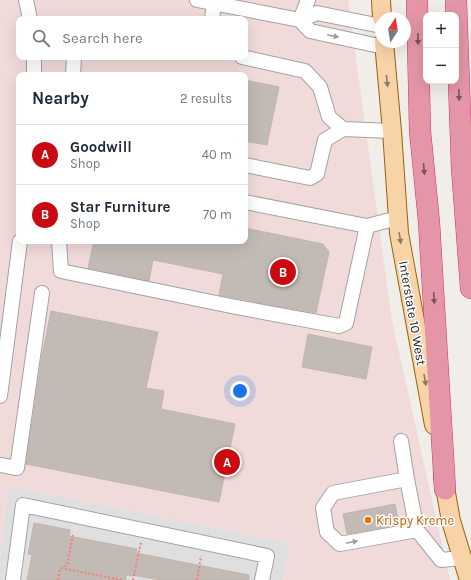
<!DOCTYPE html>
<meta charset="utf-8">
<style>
body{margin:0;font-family:Karla,sans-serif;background:#f6f6f7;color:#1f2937}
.controls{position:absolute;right:12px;top:12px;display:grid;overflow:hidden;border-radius:8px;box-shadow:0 4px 16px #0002}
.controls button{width:36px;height:36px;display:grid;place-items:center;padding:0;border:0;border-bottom:1px solid #e0e1e3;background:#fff;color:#1f2937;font:20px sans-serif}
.compass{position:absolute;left:375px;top:12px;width:36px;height:36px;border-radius:50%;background:#fff;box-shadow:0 4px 16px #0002;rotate:12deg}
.you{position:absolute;left:240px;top:391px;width:14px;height:14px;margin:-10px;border:3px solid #fff;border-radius:50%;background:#1a73e8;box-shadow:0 0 0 6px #1a73e833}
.badge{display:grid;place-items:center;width:26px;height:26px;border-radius:50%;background:#c90a10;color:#fff;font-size:13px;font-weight:700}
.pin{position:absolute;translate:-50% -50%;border:2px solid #fff;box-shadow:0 1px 4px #0006}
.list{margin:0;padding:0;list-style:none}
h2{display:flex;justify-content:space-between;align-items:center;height:52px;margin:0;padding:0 16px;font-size:17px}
h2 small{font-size:13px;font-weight:400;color:#747a83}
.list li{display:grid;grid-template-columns:26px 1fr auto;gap:12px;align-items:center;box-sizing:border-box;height:60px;padding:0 16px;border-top:1px solid #e0e1e3}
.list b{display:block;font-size:15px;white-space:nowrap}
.list p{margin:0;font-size:13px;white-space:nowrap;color:#747a83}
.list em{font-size:13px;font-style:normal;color:#747a83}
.icon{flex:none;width:22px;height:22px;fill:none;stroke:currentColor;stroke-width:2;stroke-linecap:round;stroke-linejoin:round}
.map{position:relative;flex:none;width:471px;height:580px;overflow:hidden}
.search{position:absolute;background:#fff;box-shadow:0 4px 16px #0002;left:16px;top:16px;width:232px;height:44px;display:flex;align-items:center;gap:10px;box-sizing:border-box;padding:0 14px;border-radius:8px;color:#747a83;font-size:15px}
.panel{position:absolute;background:#fff;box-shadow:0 4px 16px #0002;left:16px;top:72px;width:232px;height:172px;border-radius:8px}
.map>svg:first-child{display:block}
</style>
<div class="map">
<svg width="471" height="580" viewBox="0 0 471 580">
<rect width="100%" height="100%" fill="#f1eee9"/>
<path fill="#e0dfdf" d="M8 486 290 543 283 580H0V558Z"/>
<path fill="#f1dada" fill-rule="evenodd" d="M0 0H348L392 321 450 580H283L290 543 8 486 0 558ZM19 19H245V57H19ZM19 75H245V241H19Z"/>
<path fill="#c2bab5" stroke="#c3b5ac" d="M245 80 279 87 267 145 245 141Z
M245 228 323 244 329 252 316 313 219 295 223 274 153 260 149 281 88 268 94 241H245Z
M51 311 158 332 146 388 164 391 161 409 235 424 219 502 26 464 42 356Z
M308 334 372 347 366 379 302 367Z
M395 504 399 525 347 534 343 514Z
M34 523 70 530 69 536 137 549 136 553 249 575V580H160L132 575V576L126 575V580H27L32 555 28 554Z"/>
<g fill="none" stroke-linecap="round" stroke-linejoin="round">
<defs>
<path id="minor" d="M26 0 30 19
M197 0 300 20 317 13 381 26
M212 19 214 3
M300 20 310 31 384 47
M300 20 308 0
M34 57V75
M242 57 305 71 320 87 329 117 343 129 392 131
M73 75 74 57
M245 165 310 178 317 174 325 140 343 129
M245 202 367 226 398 218
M59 241 61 271 231 306 339 326 346 323 367 226
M0 396 20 241
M401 441 407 479 333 493 323 508 327 532 340 544 417 530
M0 465 17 468 42 293
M407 479 417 530 441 560 462 558
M13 580 23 505 267 556 262 580"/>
<path id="major" d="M381 0 382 18
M384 42 392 131 399 233 434 425
M443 476 451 521 469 580"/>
<path id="highway" d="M417 0 420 131 429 222 445 489
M456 0 462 169 471 288"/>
</defs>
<use href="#minor" stroke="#a3a3a3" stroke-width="16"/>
<use href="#major" stroke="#986408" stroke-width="20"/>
<use href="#highway" stroke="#d3326e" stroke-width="22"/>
<path stroke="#f38178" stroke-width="2" stroke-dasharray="2 2" stroke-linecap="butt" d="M61 568 122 580
M58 580 60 569 67 565 73 535
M133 580 141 542
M197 580 201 556"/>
<use href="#minor" stroke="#fff" stroke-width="14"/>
<use href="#major" stroke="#f8d3a8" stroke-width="18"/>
<use href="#highway" stroke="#e496a7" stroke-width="21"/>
</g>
<defs><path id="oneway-solid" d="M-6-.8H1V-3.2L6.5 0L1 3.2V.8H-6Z"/></defs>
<g fill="#9c9c9c">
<use href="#oneway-solid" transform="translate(333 36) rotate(12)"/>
<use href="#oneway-solid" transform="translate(352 542) rotate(-12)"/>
</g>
<g fill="#79565e">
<use href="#oneway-solid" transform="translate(418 39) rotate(89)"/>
<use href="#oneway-solid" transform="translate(459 95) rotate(88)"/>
<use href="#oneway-solid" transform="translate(424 169) rotate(84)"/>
<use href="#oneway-solid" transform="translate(434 298) rotate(87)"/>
</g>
<g fill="#8d7a65">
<use href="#oneway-solid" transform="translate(387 81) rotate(84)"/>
<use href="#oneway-solid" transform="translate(400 238) rotate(81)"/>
<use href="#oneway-solid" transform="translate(425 380) rotate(80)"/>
</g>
<circle fill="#e8710a" stroke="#fff" stroke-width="1.5" cx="368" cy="520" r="4"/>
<g text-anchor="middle" stroke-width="3" stroke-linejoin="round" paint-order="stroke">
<g font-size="13" fill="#222" stroke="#fff">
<text transform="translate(413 313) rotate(80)" y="5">Interstate 10 West</text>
</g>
<g font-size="13" fill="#c56008" stroke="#fff" text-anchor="start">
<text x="376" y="525">Krispy Kreme</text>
</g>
</g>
</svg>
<div class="controls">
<button>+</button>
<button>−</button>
</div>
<svg class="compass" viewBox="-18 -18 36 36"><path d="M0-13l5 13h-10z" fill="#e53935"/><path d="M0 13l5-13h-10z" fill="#747a83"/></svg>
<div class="you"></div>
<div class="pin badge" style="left:227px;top:462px">A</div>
<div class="pin badge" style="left:283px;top:272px">B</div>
<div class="search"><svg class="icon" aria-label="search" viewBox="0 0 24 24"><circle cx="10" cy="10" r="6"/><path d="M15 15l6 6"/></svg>Search here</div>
<section class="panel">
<h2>Nearby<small>2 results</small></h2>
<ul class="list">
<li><span class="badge">A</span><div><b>Goodwill</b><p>Shop</p></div><em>40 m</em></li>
<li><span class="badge">B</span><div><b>Star Furniture</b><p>Shop</p></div><em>70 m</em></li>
</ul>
</section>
</div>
